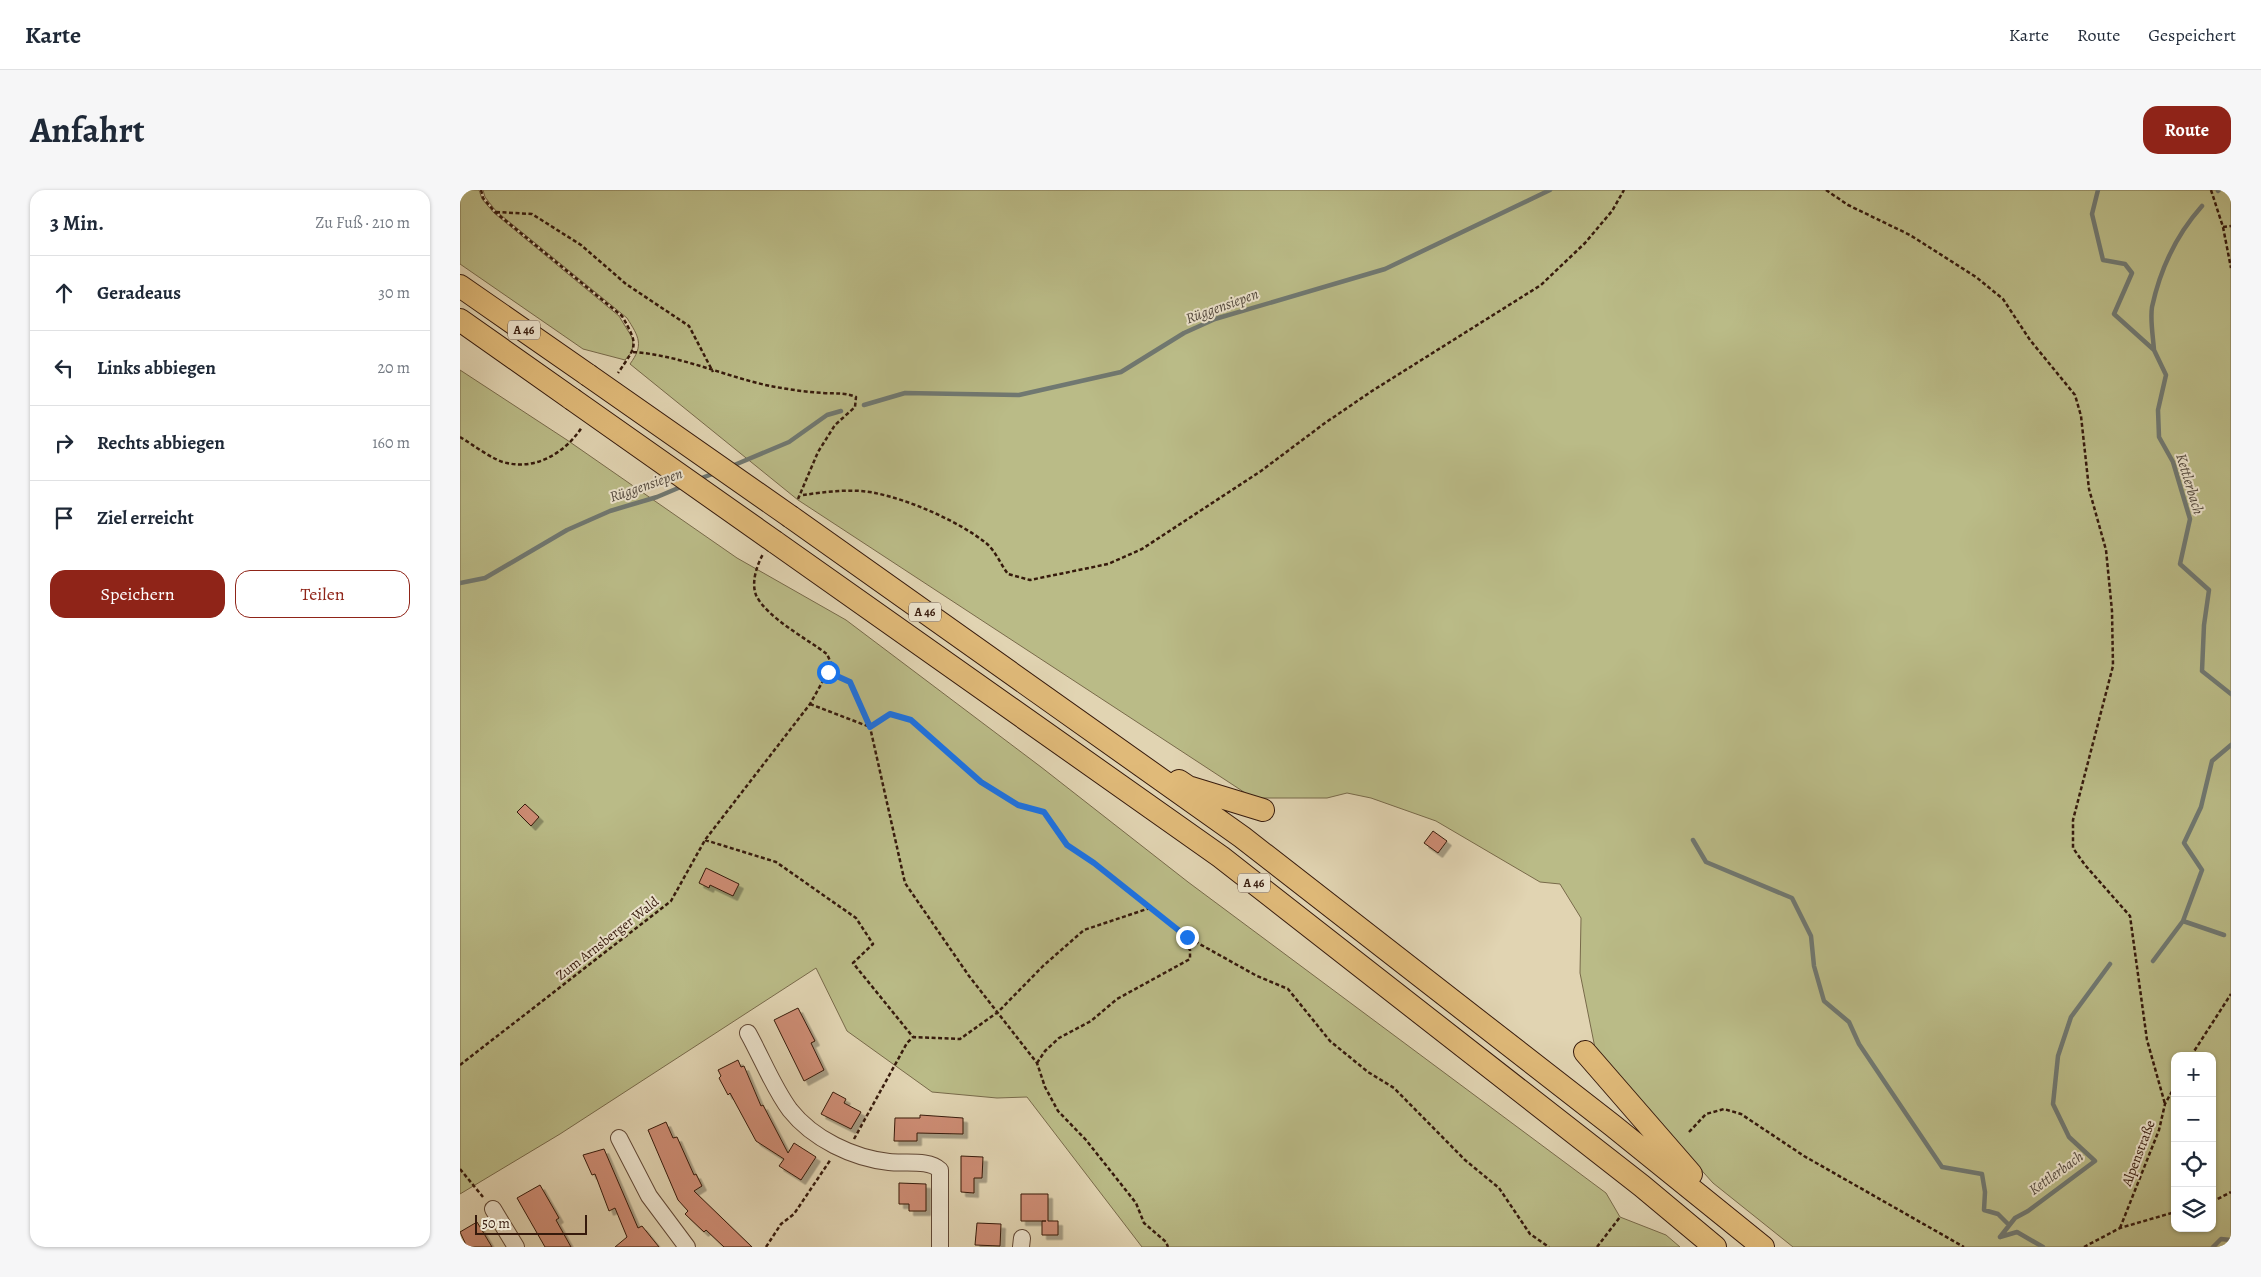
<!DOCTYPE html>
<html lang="de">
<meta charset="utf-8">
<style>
body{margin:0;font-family:Alegreya,serif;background:#f6f6f7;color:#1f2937}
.controls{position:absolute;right:15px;bottom:15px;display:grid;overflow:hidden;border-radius:10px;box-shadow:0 1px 4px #0004}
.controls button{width:45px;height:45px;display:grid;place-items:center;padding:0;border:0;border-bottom:1px solid #e0e1e3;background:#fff;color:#1f2937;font:25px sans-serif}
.scale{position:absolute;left:15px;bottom:12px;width:112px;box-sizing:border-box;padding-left:5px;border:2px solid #361a0c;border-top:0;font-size:14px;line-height:18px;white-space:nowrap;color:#361a0c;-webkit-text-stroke:4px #ece3cd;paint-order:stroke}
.stop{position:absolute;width:15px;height:15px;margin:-11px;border:4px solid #1a73e8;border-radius:50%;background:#fff}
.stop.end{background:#1a73e8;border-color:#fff;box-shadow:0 1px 5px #0008}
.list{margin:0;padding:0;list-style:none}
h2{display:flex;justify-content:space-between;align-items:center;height:65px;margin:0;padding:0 20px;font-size:21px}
h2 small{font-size:16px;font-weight:400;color:#747a83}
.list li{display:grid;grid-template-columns:32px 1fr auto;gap:15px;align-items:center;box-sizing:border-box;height:75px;padding:0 20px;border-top:1px solid #e0e1e3}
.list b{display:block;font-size:19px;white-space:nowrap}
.list em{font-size:16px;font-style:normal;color:#747a83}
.actions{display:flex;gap:10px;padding:15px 20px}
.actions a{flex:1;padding:11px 0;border:1px solid #8f2418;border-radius:15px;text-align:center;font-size:18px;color:#8f2418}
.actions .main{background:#8f2418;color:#fff}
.icon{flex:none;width:28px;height:28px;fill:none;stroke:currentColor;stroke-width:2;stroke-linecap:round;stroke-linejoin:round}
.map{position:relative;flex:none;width:1771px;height:1057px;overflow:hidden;border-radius:15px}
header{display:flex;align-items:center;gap:30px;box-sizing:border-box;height:70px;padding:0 25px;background:#fff;border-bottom:1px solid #e0e1e3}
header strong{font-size:24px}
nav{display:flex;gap:28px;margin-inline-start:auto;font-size:18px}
.intro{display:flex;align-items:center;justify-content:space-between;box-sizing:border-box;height:120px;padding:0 30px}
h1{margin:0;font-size:35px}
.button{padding:12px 22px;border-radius:15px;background:#8f2418;color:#fff;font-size:18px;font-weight:700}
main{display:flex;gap:30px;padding:0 30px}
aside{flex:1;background:#fff;border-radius:15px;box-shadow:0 1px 4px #0004}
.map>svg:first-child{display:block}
</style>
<header>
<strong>Karte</strong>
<nav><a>Karte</a><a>Route</a><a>Gespeichert</a></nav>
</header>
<div class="intro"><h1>Anfahrt</h1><a class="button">Route</a></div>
<main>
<aside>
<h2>3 Min.<small>Zu Fuß · 210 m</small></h2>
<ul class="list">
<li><svg class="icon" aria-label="ahead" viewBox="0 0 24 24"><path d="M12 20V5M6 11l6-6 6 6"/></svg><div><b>Geradeaus</b></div><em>30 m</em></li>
<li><svg class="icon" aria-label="left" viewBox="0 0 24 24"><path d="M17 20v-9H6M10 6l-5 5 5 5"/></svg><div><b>Links abbiegen</b></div><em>20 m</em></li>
<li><svg class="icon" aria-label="right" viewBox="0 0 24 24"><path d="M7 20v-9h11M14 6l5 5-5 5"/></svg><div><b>Rechts abbiegen</b></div><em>160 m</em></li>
<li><svg class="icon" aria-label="arrive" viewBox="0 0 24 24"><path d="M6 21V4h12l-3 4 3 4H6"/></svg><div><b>Ziel erreicht</b></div></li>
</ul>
<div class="actions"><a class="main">Speichern</a><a>Teilen</a></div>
</aside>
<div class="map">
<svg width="1771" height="1057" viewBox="0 0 1771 1057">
<defs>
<filter id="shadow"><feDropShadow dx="4.5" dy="4.5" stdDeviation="0" flood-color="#0004"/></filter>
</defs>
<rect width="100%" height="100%" fill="#e1d4b2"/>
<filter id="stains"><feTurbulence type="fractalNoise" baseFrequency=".004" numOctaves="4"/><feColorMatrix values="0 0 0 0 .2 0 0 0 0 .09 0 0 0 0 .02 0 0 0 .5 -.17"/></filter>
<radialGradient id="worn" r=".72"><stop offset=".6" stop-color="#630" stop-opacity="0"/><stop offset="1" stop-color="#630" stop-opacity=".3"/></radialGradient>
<path fill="#babb87" stroke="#786a4a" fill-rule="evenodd" d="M0 0H19L22 9 34 23 159 126 173 149 172 162 165 170 123 159 0 74Z
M23 0H1771V1057H1333L1253 993 1163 893 1135 858 1120 783 1121 728 1100 694 1080 692 976 631 911 608 887 603 867 608H793L338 310 170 174C184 155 179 147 167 128L36 21 25 7ZM1715 866H1752V1038H1715Z
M0 180 107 250 277 368 386 430 581 577 728 692 1146 1003 1160 1027 1206 1045 1220 1057H682L567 907 537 908 472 902 387 841 356 778 100 944 0 1004Z"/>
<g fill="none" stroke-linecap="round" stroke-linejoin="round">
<path stroke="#707871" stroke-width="4.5" d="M1638 0 1632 24 1643 70 1665 74 1672 83 1654 124 1694 160 1706 185 1698 220 1699 247 1713 272 1730 329 1720 374 1749 400 1744 435 1742 481 1771 504
M1758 1 1759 0
M1694 160C1693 146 1690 130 1692 117 1700 80 1717 44 1742 16
M404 215 445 203 559 205 661 182 724 143 755 129 925 79 1090 0
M272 276 329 252 367 225 381 221
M239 289 255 283
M0 393 25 388 107 340 150 321 197 307 223 296
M1233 650 1246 672 1332 708 1351 746 1354 776 1364 811 1389 832 1399 854 1482 977 1522 984 1525 1002 1524 1020 1538 1024 1549 1035
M1723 731 1764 745
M1693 771 1723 731 1742 680 1724 653 1741 617 1752 571 1771 555
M1540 1047 1555 1028 1568 1021 1635 971 1609 947 1593 914 1598 866 1611 827 1650 774
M1540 1047 1557 1042 1583 1057
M1753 1057 1761 1049 1771 1050"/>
</g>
<path fill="#ce8d74" stroke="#361a0c" filter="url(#shadow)" d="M65 614 79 627 71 636 57 622Z
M973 641 987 651 978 663 964 653Z
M246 678 279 694 273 706 250 695 249 698 239 693Z
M338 818 355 851 351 853 364 880 344 891 314 830Z
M278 870 281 877 284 876 301 916 303 915 328 963 334 953 356 967 341 990 319 976 324 969 296 951 270 903 268 905 259 888 261 886 258 880Z
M373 902 386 909 384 913 401 922 391 939 361 924Z
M460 925 503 928V944L457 943V951H434L435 928H460Z
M206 932 213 948 217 947 234 985 236 984 242 996 234 1001 292 1057H264L246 1040 244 1042 225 1024 228 1021 218 1010 188 940Z
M144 959 178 1038 182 1036 199 1057H155L167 1047 155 1018 149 1021 135 984 132 985 123 965Z
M501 966 523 967 522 988H514V1003L501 1002Z
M439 993 466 994V1021H449V1014H439Z
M80 995 99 1028 96 1030 111 1057H85L57 1008Z
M561 1004H588V1031H598V1045H582V1031H586H561Z
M17 1032 32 1057H7L0 1042Z
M517 1033 541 1034 540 1056 515 1055Z"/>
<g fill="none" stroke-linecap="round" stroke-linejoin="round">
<defs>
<path id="minor" d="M288 843C302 868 313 897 330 920 353 949 393 968 429 972 444 974 469 969 480 980V1057
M159 948 189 1006 227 1057
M33 1019 56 1057
M561 1057 562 1048"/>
<path id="highway" d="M0 96 128 185
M0 130 112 209
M331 327 782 647 1152 935 1303 1057
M315 352 761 667 1182 996 1255 1057
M719 591 728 597 803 620
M1125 862 1231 984"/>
</defs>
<use href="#minor" stroke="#614836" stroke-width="18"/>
<use href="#highway" stroke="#361a0c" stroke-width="24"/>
<path stroke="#361a0c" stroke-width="2.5" stroke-dasharray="4 2.5" stroke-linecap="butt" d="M21 0 23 8 35 22 162 126C179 156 177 155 158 183
M1366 0 1388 15 1450 45 1516 87 1543 109 1570 150 1615 205 1621 226 1629 299 1646 360 1652 421 1653 476 1613 630V658L1625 675 1670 726 1687 850 1705 914
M1751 0 1763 37 1771 78
M36 22 72 24 121 55 166 94 229 136 253 182
M1763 37 1771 36
M173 162C219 165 264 186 310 196 327 199 345 202 363 203 375 204 384 202 396 207L395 217 375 235 358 262 338 309
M0 247C12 254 34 271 47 273 77 280 106 262 122 237
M343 305C365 302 392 298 415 303 450 310 498 331 526 353 535 360 541 375 548 384L570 390 648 374 682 359 801 281 865 233 912 201 1081 95 1125 53 1152 21 1164 0
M368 482 390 492 410 537 445 693 509 786 577 873 585 897 598 921 626 950 676 1013 684 1033 706 1052 708 1057
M350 514 410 537 430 524 451 530 521 592 558 615 584 622 607 655 634 673 727 747 797 786 828 799 870 851 908 882 934 898 1005 970 1039 998 1070 1044 1089 1057
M245 650 316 672 396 728 413 754 393 773 453 847 500 849 538 822 583 776 624 740 690 718
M1731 866 1771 804
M577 873 585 861 599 848 631 831 657 809 730 769V760L720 743
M0 875 211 711 245 650 350 514 368 482 371 473 367 464C347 449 306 427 296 405 291 392 297 375 303 364
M1229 942 1246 924 1264 919 1281 924 1344 966 1504 1057
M394 949 447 853 453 847
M0 979 23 1007
M1752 1012 1771 1002
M1660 1038 1699 940 1705 914 1715 896
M306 1057 321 1034 334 1024 371 969
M1137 1057 1160 1027
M1624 1057 1660 1038 1715 1022"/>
<use href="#minor" stroke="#ece3cd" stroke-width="16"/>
<use href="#highway" stroke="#e0ba79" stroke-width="22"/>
<defs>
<path id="highway-bridge" d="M128 185 331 327
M112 209 315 352"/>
</defs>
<use href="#highway-bridge" stroke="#361a0c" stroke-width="24" stroke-linecap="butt"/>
<use href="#highway-bridge" stroke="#e0ba79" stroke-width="22"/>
</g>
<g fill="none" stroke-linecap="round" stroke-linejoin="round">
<path stroke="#1a73e8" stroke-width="6" d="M368 482 390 492 410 537 430 524 451 530 521 592 558 615 584 622 607 655 634 673 727 747"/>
</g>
<g text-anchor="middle" stroke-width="4" stroke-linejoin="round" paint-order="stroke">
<g fill="#ece3cd" stroke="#6d5646" stroke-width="1">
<rect x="48" y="130.5" width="32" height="19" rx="4"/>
<rect x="449" y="412.5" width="32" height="19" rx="4"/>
<rect x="778" y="683.5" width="32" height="19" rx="4"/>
</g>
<g font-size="12" font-weight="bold" fill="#361a0c">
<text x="64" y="144">A 46</text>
<text x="465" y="426">A 46</text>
<text x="794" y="697">A 46</text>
</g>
<g font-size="14" fill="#361a0c" stroke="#ece3cd">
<text transform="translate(147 748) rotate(-38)" y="5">Zum Arnsberger Wald</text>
<text transform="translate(1678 963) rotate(-69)" y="5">Alpenstraße</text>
</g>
<g font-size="15" font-style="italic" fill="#53493e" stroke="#ece3cd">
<text transform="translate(762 116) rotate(-20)" y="5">Rüggensiepen</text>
<text transform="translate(1730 294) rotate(73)" y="5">Kettlerbach</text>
<text transform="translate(186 295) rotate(-19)" y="5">Rüggensiepen</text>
<text transform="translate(1596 983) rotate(-36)" y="5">Kettlerbach</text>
</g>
</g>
<rect width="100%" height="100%" filter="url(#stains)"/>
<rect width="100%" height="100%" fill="url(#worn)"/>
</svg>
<div class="controls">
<button>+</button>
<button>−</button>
<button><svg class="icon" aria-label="locate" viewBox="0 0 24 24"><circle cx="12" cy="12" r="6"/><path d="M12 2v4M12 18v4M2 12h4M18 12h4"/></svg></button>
<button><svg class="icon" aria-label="layers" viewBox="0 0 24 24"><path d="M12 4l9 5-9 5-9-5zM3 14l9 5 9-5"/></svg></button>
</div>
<div class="scale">50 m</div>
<div class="stop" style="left:368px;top:482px"></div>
<div class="stop end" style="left:727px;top:747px"></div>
</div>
</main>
